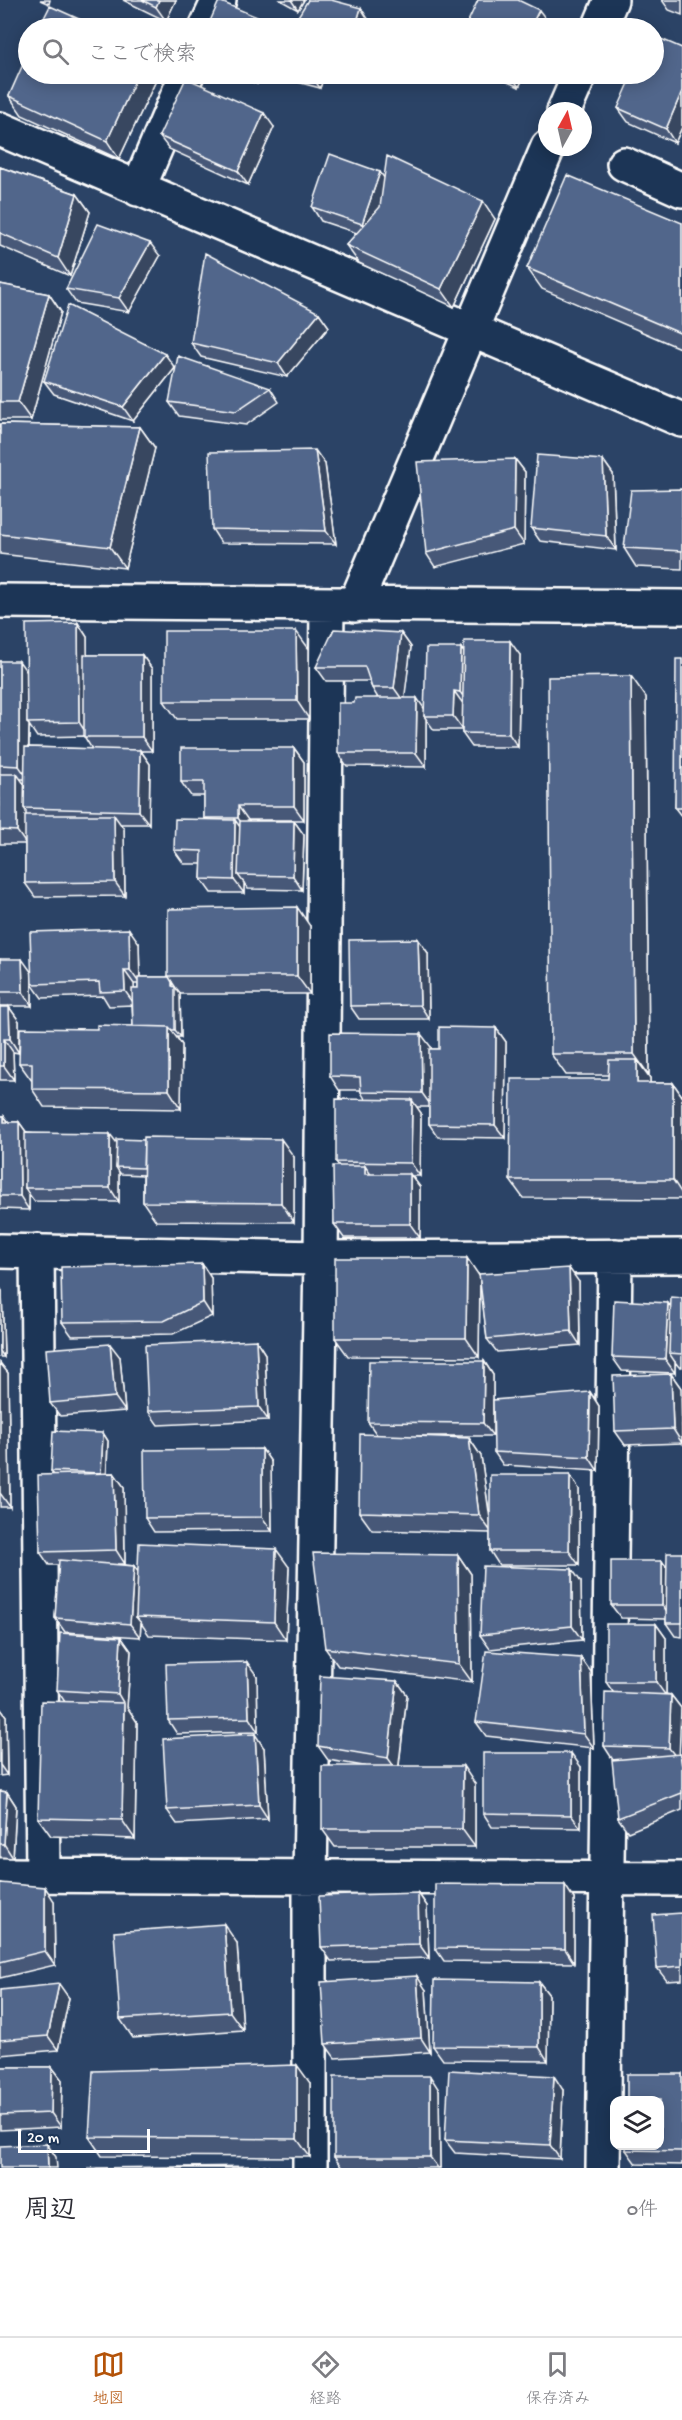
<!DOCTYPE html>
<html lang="ja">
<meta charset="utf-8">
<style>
body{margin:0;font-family:"Gochi Hand","Klee One",sans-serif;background:#f7f7f7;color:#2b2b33}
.controls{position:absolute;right:18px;bottom:18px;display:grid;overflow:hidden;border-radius:12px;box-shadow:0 3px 15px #0003}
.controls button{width:54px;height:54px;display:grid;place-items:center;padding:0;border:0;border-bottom:2px solid #e1e1e2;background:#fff;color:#2b2b33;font:30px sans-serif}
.compass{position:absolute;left:538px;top:102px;width:54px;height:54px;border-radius:50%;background:#fff;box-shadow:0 3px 15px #0003;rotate:8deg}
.scale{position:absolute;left:18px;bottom:15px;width:132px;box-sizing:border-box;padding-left:6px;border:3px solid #fff;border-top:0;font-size:16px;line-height:21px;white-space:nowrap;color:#fff;-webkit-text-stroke:4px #1d3557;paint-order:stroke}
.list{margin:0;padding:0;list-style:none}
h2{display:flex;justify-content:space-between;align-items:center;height:78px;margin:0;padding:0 24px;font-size:26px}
h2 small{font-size:20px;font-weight:400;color:#7c7c81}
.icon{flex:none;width:33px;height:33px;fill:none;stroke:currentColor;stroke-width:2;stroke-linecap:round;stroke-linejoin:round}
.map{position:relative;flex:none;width:682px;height:2168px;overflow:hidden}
.search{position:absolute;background:#fff;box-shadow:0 3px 15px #0003;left:18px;right:18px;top:18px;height:66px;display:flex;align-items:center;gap:15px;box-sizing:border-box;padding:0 21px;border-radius:33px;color:#7c7c81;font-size:22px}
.sheet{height:168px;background:#fff}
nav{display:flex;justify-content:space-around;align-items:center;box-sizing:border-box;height:84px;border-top:2px solid #e1e1e2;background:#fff;font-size:16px;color:#7c7c81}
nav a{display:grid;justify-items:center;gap:3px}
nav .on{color:#b45309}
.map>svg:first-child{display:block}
</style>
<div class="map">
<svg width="682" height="2168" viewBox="0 0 682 2168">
<rect width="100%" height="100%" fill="#2b4366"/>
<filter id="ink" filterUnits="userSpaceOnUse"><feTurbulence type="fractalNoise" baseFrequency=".0167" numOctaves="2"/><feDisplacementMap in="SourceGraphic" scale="12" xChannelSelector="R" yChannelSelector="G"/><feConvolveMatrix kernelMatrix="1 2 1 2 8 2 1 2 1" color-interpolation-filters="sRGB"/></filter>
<g filter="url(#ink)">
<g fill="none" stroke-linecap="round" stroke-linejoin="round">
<defs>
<path id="minor" d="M206 28 219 0
M599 28 611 0
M564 111 580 74
M0 129 682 420
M624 164 682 190
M138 189 187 74
M0 601 682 607
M355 605 548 147
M0 1251 321 1258 682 1256
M37 1251 43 1875
M0 1875 682 1879
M310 2168V1876L321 1258 327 605
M603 2168 615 1256"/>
</defs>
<use href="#minor" stroke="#fff" stroke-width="38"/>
<use href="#minor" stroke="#1d3557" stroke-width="33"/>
</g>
<path fill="#465878" stroke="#fff" stroke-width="1.5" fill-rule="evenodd" d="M40 0H50L49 4Z
M123 0H176L166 21Z
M280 0H304L298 10Z
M662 0H682V15L669 10Z
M682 48V127L675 143 628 122 618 108Z
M28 74H159L119 159 22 115 9 96Z
M232 74H262L257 84Z
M277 74H325L320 88 279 77Z
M490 74H525L519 87Z
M274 127 248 185 169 149 159 136Z
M0 167 77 194 90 212 70 276 0 246Z
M384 178 495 219 454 307 359 263 346 245 357 233 321 221 312 207Z
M682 223V349L542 289 527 268Z
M160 256 129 312 76 303 66 289Z
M0 284 49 294 61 312 31 420H0Z
M319 313 329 327 287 377 201 357 191 343Z
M175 368 133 421 54 394 44 381Z
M270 388 279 402 246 425 179 416 169 402Z
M0 424 140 427 155 448 125 568 0 554Z
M515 459 525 472 524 544 435 567 426 553Z
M603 460 613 474 616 550 540 541 531 528Z
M325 464 336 544 221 543 212 529Z
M682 489V569L636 567 624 548Z
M78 623 87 637V655H142L152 669V751H141L150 764 149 824H120L124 829 125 896 35 897 25 883V844H0V661L27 672ZM29 725 37 737 84 736 92 749 29 747ZM20 779H25L24 785Z
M401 633 411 647 404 698 424 709 461 648 464 653 520 655 518 747H472L462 733V730H434L426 719V767L347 766 338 753 354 703 378 698 372 688 369 681H326L316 667Z
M309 649V719H177L164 701Z
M682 659V817L675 808Z
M646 697 649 1075H648L650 1078V1083H673L682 1096V1199L523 1198 510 1180 608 1079 609 1075H566L551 1054Z
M294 748 304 762V820H248V821H294L304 835 302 890 248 889 244 883V893H211L201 879 202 864H184L174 850 206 820 204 818V796H191L181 782Z
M310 926V994H181L177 989 180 994 181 1037H177L182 1045 181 1109 44 1107 32 1089V1081L19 1063 97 1029 133 1026 132 1005 109 1006 103 996 42 998 32 984V1006H0V959L32 972 139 943 140 977H169L168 976ZM134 984H138V989H134Z
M418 939 428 953 429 1019H359L350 1006Z
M0 1007H9L19 1021V1053L13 1052 14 1080H0Z
M496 1028 506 1042 505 1138 438 1137 429 1124V1107H416L421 1113 420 1176H412L420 1187V1238H344L334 1224 339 1166 336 1162 365 1099 361 1092 360 1090H339L330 1076 431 1047V1049H439Z
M0 1116H4L9 1122H19L27 1133 117 1143 294 1157V1222L156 1221 143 1202V1175L121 1174 119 1172V1202L34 1201 29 1194V1210L0 1209Z
M202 1264 211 1278 212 1316 173 1334 72 1336 62 1322Z
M479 1276 579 1282 580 1345 497 1352 487 1339 480 1278 479 1357 348 1356 335 1338Z
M0 1288 2 1291 4 1357H0Z
M682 1298V1367H679L675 1362V1373L622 1371 612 1357Z
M256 1340 265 1354 268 1420 158 1425 148 1411Z
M120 1357 125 1411 60 1416 50 1403Z
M484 1361 493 1375V1436H416L469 1438 481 1456 490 1518 579 1489V1565H499L490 1551V1533L372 1530 359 1512 377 1435 368 1422Z
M0 1363 8 1373 10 1507H0Z
M671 1374 681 1388 682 1443 625 1445 615 1431Z
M590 1392 599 1406 598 1471 503 1465 494 1452Z
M103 1433 108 1441 107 1473H114L124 1487 125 1564H117L134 1566 138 1572 289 1567 286 1640 149 1635 141 1623 140 1637 65 1632 55 1618 59 1565H49L40 1552 54 1475 51 1471Z
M262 1449 271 1462 272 1531 154 1532 145 1518Z
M682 1553V1637L675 1636 666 1623V1619L621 1618 611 1605 662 1561 667 1568Z
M458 1555 471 1574 472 1682 338 1666 325 1648Z
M581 1582 582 1640 490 1649 480 1635Z
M656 1624 666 1638V1694L671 1695 681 1708 679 1754H680L682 1756V1810L628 1832 618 1818 619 1760H613L604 1746 613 1692 606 1682Z
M121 1637 131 1651 127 1707 137 1722 135 1839 51 1836 38 1818 65 1702 57 1690Z
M591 1672 594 1748 486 1736 476 1722Z
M257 1676 258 1732 177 1734 168 1720Z
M397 1681 407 1695 399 1766 475 1784V1847H335L322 1829 364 1766 328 1760 318 1746Z
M0 1708 6 1716 7 1775 0 1776Z
M264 1748 268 1819 177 1824 167 1810Z
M581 1767V1828L492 1827 483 1813Z
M0 1791 7 1792 16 1806 13 1858 0 1857Z
M0 1883 54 1901 55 1965 0 1978Z
M418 1893 427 1906 429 1958 331 1961 321 1947Z
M574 1899V1963L444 1961 435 1948Z
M682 1913V1980L667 1981 657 1968Z
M237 1943 243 2030 133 2038 120 2019Z
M539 1982 549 1995 548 2061 443 2060 433 2046Z
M0 1990 69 1998 58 2050 0 2055Z
M426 1990 430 2052 335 2058 325 2044Z
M0 2067H52L62 2080 61 2127 0 2130Z
M682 2074V2165L636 2164 626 2150Z
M310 2083V2157L102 2156 89 2137Z
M439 2090 440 2168H342L334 2157Z
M563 2090 560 2159 455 2153 445 2140Z"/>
<path fill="#394761" stroke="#fff" stroke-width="1.5" d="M159 0H176L166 21 156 7Z
M291 0H304L298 10Z
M361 8 370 22 369 28H355Z
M539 10 549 23 546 28H530Z
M269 22 273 28H266Z
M138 74H159L119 159 107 141Z
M250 74H262L257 84Z
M311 74H325L320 88 311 75Z
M510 74H525L519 87Z
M682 91V127L675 143 666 129Z
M264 113 274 127 248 185 238 171Z
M380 172 390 186 371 238 362 224Z
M77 194 90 212 70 276 58 258Z
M483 201 495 219 454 307 441 289Z
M150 243 160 256 129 312 119 298Z
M49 294 61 312 31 420 18 402Z
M319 313 329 327 287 377 278 363Z
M165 354 175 368 133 421 123 407Z
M140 427 155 448 125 568 110 547Z
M315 450 325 464 336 544 326 531Z
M515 459 525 472 524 544 514 530Z
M603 460 613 474 616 550 606 536Z
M78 623 87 637 88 736 79 722Z
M296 631 309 649V719L297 701Z
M401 633 411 647 404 702 394 688Z
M510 641 520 655 518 747 509 734Z
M461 648 470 662V706L460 692Z
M142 655 152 669V751L142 737Z
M19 661 29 675 27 723 29 725 28 779 19 766Z
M631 676 646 697 649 1075 634 1054Z
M454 691 464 705 463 730 453 716Z
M417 698 426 711 424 716 426 719V767L416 753Z
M294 748 304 762V820L294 806Z
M140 750 150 764 149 824 139 811Z
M17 774 27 788 24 808 26 811V844L17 831Z
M238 806 248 820V832L238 818Z
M114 815 124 829 125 896 115 882Z
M235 820 245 834 238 875 244 883V893L234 880Z
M294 821 304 835 302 890 293 876Z
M297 907 310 926V994L297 976Z
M129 929 139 943 140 984 130 970Z
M418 939 428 953 429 1019 420 1005Z
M22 959 32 973V1006L23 992Z
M124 970 134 984 135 1005 125 991Z
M172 982 180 994 181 1037 175 1030Z
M9 1007 19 1021V1053L10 1039Z
M169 1027 182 1045 181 1109 169 1090Z
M496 1028 506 1042 505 1138 495 1125Z
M421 1034 431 1047 432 1107 422 1093Z
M4 1039 13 1052 14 1080 4 1066Z
M637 1060 650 1078V1101L637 1083Z
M673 1083 682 1096V1194L673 1180Z
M412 1100 421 1113 420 1176 411 1163Z
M4 1116 14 1130 4 1122Z
M19 1122 29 1136 25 1188 29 1194V1210L20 1196Z
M110 1134 120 1147 116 1167 119 1172V1202L110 1188Z
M281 1139 294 1157V1222L281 1203Z
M365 1166 374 1179 365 1174Z
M410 1174 420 1187V1238L410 1224Z
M467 1258 480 1277 479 1357 466 1338Z
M202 1264 211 1278 212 1316 203 1302Z
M569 1268 579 1282 580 1345 571 1331Z
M0 1288 2 1291 4 1357 0 1351Z
M668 1303 678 1316 669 1353 675 1362V1373L665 1359Z
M256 1340 265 1354 268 1420 259 1407Z
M110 1344 120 1357 125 1411 115 1397Z
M484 1361 493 1375V1436L483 1423Z
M0 1363 8 1373 10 1507 0 1493Z
M671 1374 681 1388 682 1443 673 1429Z
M590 1392 599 1406 598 1471 589 1457Z
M103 1433 108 1441 106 1481 101 1473Z
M469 1438 481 1456 492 1533 479 1515Z
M262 1449 271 1462 272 1531 262 1517Z
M114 1473 124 1487 125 1564 116 1550Z
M570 1475 579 1489V1565L569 1551Z
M276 1549 289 1567 286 1640 274 1622Z
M458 1555 471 1574 472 1682 459 1664Z
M662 1561 672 1575 671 1619 662 1605Z
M134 1566 143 1579 136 1617 141 1623 140 1637 130 1624Z
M572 1569 581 1582 582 1640 572 1626Z
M656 1624 666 1638V1696L656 1682Z
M121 1637 131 1651 127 1707 137 1722 135 1839 122 1820 124 1704 118 1694Z
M581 1658 591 1672 594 1748 584 1734Z
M247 1662 257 1676 258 1732 249 1718Z
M397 1681 407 1695 398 1772 388 1758Z
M671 1695 681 1708 679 1761 669 1748Z
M0 1708 6 1716 7 1775 0 1765Z
M255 1734 264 1748 268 1819 259 1805Z
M571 1753 581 1767V1828L571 1815Z
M463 1766 475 1784V1847L462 1829Z
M7 1792 16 1806 13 1858 4 1844Z
M565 1885 574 1899V1963L565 1949Z
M45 1887 54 1901 55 1965 45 1951Z
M418 1893 427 1906 429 1958 419 1944Z
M224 1924 237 1943 243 2030 230 2012Z
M417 1976 426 1990 430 2052 421 2038Z
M539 1982 549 1995 548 2061 539 2047Z
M59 1984 69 1998 58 2050 48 2036Z
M297 2065 310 2083V2157L297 2139Z
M52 2067 62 2080 61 2127 51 2113Z
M430 2076 439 2090 440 2168H438L430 2157Z
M554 2076 563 2090 560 2159 550 2145Z
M47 2144 56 2157 57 2168H48Z"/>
<path fill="#51668b" stroke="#fff" stroke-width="1.5" d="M142 0H159L156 7Z
M308 0H331L361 8 355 28H291Z
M478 0H518L539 10 530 28H465Z
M219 1 269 22 266 28H207Z
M50 6 99 28H39Z
M654 36 682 48V91L666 129 618 108 633 74H654Z
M28 53V74H138L107 141 9 96Z
M186 78 264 113 238 171 159 136Z
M330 154 380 172 362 224 312 207Z
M387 156 483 201 441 289 346 245 380 207Z
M0 167 77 194 58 258 0 233Z
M567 175 682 223V334L527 268Z
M98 224 150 243 119 298 66 289Z
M205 253 319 313 278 363 191 343Z
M0 284 49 294 18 402H0Z
M68 305 165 354 123 407 44 381Z
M178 356 270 388 236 411 169 402Z
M0 424 140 427 110 547 0 534Z
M315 450 326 531 212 529 209 452Z
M537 455 603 460 606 536 531 528Z
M515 459 514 530 426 553 417 462Z
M682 489V551L624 548 631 490Z
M78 623 79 722 27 723 26 624Z
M334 629 401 633 394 688H372L365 667H316Z
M164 631H296L297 701H164Z
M464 641H510L509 734 462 733Z
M426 648H461L460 692 454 691 453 716H424Z
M84 655H142V737H84Z
M676 659H682V808H675Z
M0 661H19V766L0 765Z
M631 676 634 1054H551L548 677Z
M355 698H417L416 753H338V703H354Z
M25 747 140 750 139 811 24 808Z
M181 748H294V806H238V818H204V782H181Z
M0 774H17V831L0 830Z
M25 815H114L115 882 25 883Z
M175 819 235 820 234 880 201 879 202 851 174 850Z
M240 821H294L293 876 238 875Z
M297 907V976H168V909Z
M129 929 130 970H124L125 991 100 992 99 982 32 984 30 932Z
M418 939 420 1005 350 1006 349 940Z
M0 959H22L23 992H0Z
M138 977H169L172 982V986L175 987V1030H172L169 1027 133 1026 132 989H138Z
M0 1007H9L10 1039H4V1066H0Z
M97 1025 169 1027V1090L32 1089V1063H19L20 1028 97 1029Z
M439 1027 496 1028 495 1125 429 1124V1049H439Z
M330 1033 421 1034 422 1093 361 1092 360 1077 330 1076Z
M609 1060H637V1083H673V1180H510L511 1079H608Z
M336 1099 412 1100 411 1163 336 1162Z
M0 1116H4V1122H19L20 1196H0Z
M25 1133 110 1134V1188H25Z
M144 1137 281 1139V1203L143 1202Z
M117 1139 144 1140 143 1168 116 1167Z
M333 1166H365V1174H410V1224H334Z
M335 1258H467L466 1338H335Z
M202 1264 203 1302 164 1321 62 1322 61 1267Z
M569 1268 571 1331 487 1339 479 1274Z
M671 1297 682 1298V1354L669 1353Z
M614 1300 668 1303 665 1359 612 1357Z
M256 1340 259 1407 148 1411 145 1345Z
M110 1344 115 1397 50 1403 46 1349Z
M369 1361H484L483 1423 368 1422Z
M671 1374 673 1429 615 1431 613 1376Z
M590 1392 589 1457 494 1452 493 1400Z
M53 1431 103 1433 101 1473 51 1471Z
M360 1434 469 1438 479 1515 359 1512Z
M262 1449V1517L145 1518 144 1450Z
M114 1473 116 1550 40 1552 38 1475Z
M490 1475H570L569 1551H490Z
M139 1543 276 1549 274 1622 136 1617Z
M313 1553 458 1555 459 1664 325 1648Z
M667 1553H682V1623H666Z
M59 1560 134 1566 130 1624 55 1618Z
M611 1561H662V1605H611Z
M483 1566 572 1569V1626L480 1635Z
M606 1624H656V1682H606Z
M60 1633 121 1637 118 1694 57 1690Z
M486 1651 581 1658 584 1734 476 1722Z
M247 1662 249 1718 168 1720 166 1664Z
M320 1676 397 1681 388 1758 318 1746Z
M605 1692 671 1695 669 1748 604 1746Z
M41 1701 124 1703 122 1820 38 1818Z
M255 1734 259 1805 167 1810 163 1739Z
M483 1753H571V1815L483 1813Z
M680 1754 682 1767V1793L618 1818 612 1760Z
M322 1766H463L462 1829H322Z
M0 1791 7 1792 4 1844H0Z
M0 1883 45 1887V1951L0 1962Z
M435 1884 565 1885V1949L435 1948Z
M418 1893 419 1944 321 1947 319 1896Z
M682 1913V1966L657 1968 653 1915Z
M224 1924 230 2012 120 2019 114 1932Z
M417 1976 421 2038 325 2044 321 1982Z
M434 1980 539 1982V2047L433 2046Z
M59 1984 48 2036 0 2040V1990Z
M297 2065V2139L89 2137 93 2071Z
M0 2067H52L51 2113 0 2115Z
M449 2070 554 2076 550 2145 445 2140Z
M627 2074H682V2151L626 2150V2145H660V2100H627Z
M334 2076H430V2157H334Z
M47 2144 48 2168H0V2146Z
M272 2166V2168H87Z"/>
</g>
</svg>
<div class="controls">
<button><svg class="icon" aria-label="layers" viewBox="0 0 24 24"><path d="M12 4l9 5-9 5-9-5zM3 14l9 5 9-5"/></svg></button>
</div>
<svg class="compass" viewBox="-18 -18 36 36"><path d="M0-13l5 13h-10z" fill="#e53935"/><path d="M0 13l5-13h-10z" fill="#7c7c81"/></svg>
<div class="scale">20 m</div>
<div class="search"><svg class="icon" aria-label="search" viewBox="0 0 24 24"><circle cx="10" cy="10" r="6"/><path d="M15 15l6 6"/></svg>ここで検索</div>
</div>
<section class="sheet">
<h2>周辺<small>0件</small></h2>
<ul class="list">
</ul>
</section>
<nav>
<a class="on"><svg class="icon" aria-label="map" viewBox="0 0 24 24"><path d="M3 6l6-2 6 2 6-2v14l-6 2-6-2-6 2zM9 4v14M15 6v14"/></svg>地図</a>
<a><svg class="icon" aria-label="directions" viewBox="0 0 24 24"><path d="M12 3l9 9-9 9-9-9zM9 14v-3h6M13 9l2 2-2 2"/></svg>経路</a>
<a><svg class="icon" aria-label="saved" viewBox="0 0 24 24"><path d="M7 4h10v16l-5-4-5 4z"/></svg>保存済み</a>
</nav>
